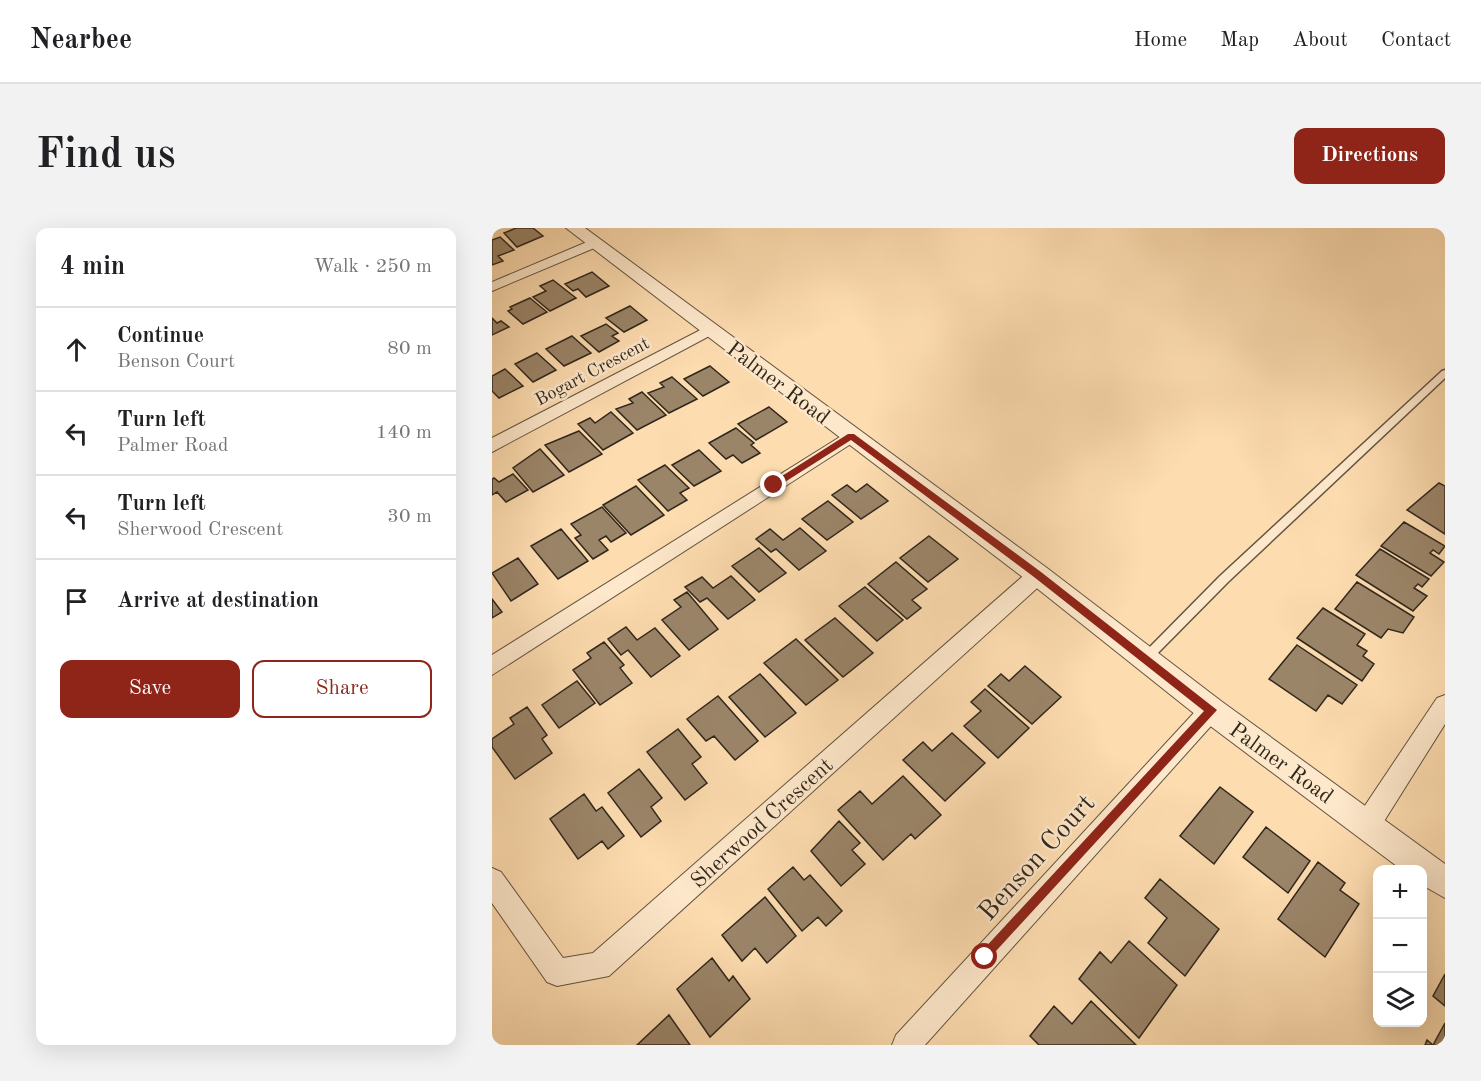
<!DOCTYPE html>
<meta charset="utf-8">
<style>
body{margin:0;font-family:"Old Standard TT",serif;background:#f2f2f2;color:#202124}
.controls{position:absolute;right:18px;bottom:18px;display:grid;overflow:hidden;border-radius:12px;box-shadow:0 6px 24px #0002}
.controls button{width:54px;height:54px;display:grid;place-items:center;padding:0;border:0;border-bottom:2px solid #e0e0e0;background:#fff;color:#202124;font:30px sans-serif}
.stop{position:absolute;width:18px;height:18px;margin:-14px;border:4px solid #8f2418;border-radius:50%;background:#fff}
.stop.end{background:#8f2418;border-color:#fff;box-shadow:0 2px 6px #0008}
.list{margin:0;padding:0;list-style:none}
h2{display:flex;justify-content:space-between;align-items:center;height:78px;margin:0;padding:0 24px;font-size:26px}
h2 small{font-size:20px;font-weight:400;color:#757577}
.list li{display:grid;grid-template-columns:39px 1fr auto;gap:18px;align-items:center;box-sizing:border-box;height:84px;padding:0 24px;border-top:2px solid #e0e0e0}
.list b{display:block;font-size:22px;white-space:nowrap}
.list p{margin:0;font-size:20px;white-space:nowrap;color:#757577}
.list em{font-size:20px;font-style:normal;color:#757577}
.actions{display:flex;gap:12px;padding:18px 24px}
.actions a{flex:1;padding:14px 0;border:2px solid #8f2418;border-radius:12px;text-align:center;font-size:21px;color:#8f2418}
.actions .main{background:#8f2418;color:#fff}
.icon{flex:none;width:33px;height:33px;fill:none;stroke:currentColor;stroke-width:2;stroke-linecap:round;stroke-linejoin:round}
.map{position:relative;flex:none;width:953px;height:817px;overflow:hidden;border-radius:12px}
header{display:flex;align-items:center;gap:36px;box-sizing:border-box;height:84px;padding:0 30px;background:#fff;border-bottom:2px solid #e0e0e0}
header strong{font-size:28px}
nav{display:flex;gap:33px;margin-inline-start:auto;font-size:21px}
.intro{display:flex;align-items:center;justify-content:space-between;box-sizing:border-box;height:144px;padding:0 36px}
h1{margin:0;font-size:42px}
.button{padding:15px 27px;border-radius:12px;background:#8f2418;color:#fff;font-size:21px;font-weight:700}
main{display:flex;gap:36px;padding:0 36px}
aside{flex:1;background:#fff;border-radius:12px;box-shadow:0 6px 24px #0002}
.map>svg:first-child{display:block}
</style>
<header>
<strong>Nearbee</strong>
<nav><a>Home</a><a>Map</a><a>About</a><a>Contact</a></nav>
</header>
<div class="intro"><h1>Find us</h1><a class="button">Directions</a></div>
<main>
<aside>
<h2>4 min<small>Walk · 250 m</small></h2>
<ul class="list">
<li><svg class="icon" aria-label="ahead" viewBox="0 0 24 24"><path d="M12 20V5M6 11l6-6 6 6"/></svg><div><b>Continue</b><p>Benson Court</p></div><em>80 m</em></li>
<li><svg class="icon" aria-label="left" viewBox="0 0 24 24"><path d="M17 20v-9H6M10 6l-5 5 5 5"/></svg><div><b>Turn left</b><p>Palmer Road</p></div><em>140 m</em></li>
<li><svg class="icon" aria-label="left" viewBox="0 0 24 24"><path d="M17 20v-9H6M10 6l-5 5 5 5"/></svg><div><b>Turn left</b><p>Sherwood Crescent</p></div><em>30 m</em></li>
<li><svg class="icon" aria-label="arrive" viewBox="0 0 24 24"><path d="M6 21V4h12l-3 4 3 4H6"/></svg><div><b>Arrive at destination</b></div></li>
</ul>
<div class="actions"><a class="main">Save</a><a>Share</a></div>
</aside>
<div class="map">
<svg width="953" height="817" viewBox="0 0 953 817">
<rect width="100%" height="100%" fill="#fddcaf"/>
<filter id="stains"><feTurbulence type="fractalNoise" baseFrequency=".00333" numOctaves="4"/><feColorMatrix values="0 0 0 0 .2 0 0 0 0 .09 0 0 0 0 .02 0 0 0 .5 -.17"/></filter>
<radialGradient id="worn" r=".72"><stop offset=".6" stop-color="#630" stop-opacity="0"/><stop offset="1" stop-color="#630" stop-opacity=".3"/></radialGradient>
<path fill="#9b8569" stroke="#30271d" stroke-width="1.5" d="M24 0H41L51 8 25 19 12 5Z
M8 9 22 22 6 28 11 33 0 37V12Z
M100 44 117 58 94 69 86 61 81 63 73 56Z
M61 52 84 70 58 83 41 69 54 63 48 58Z
M38 70 55 84 31 96 16 83 20 81 18 79Z
M138 78 155 92 132 104 114 90Z
M0 90 5 95 9 93 17 99 0 107Z
M114 96 126 105 120 108 127 113 107 124 89 108Z
M80 108 99 125 72 138 54 121Z
M45 125 64 142 41 154 23 136Z
M218 138 237 154 211 168 192 151Z
M13 141 31 158 7 170 0 163V148Z
M180 149 205 171 177 185 156 165 172 159 168 155Z
M150 164 174 187 145 202 124 181 141 175 137 171Z
M277 179 295 194 264 212 246 196Z
M119 184 141 205 111 222 86 196 98 190 103 195Z
M244 200 262 215 259 217 268 225 250 235 241 227 234 231 217 215Z
M87 203 110 226 77 244 53 217Z
M48 221 72 247 41 264 21 240Z
M207 222 229 243 202 258 180 237Z
M173 237 197 260 188 265 195 272 176 283 146 252Z
M21 246 36 262 14 274 5 264 0 267V251L2 250 7 254Z
M947 255 953 258V306L915 282Z
M375 256 396 273 369 291 340 267 355 257 364 264Z
M144 258 172 287 139 307 111 277Z
M336 273 361 294 335 312 310 291Z
M110 279 134 305 119 314 114 308 107 312 116 322 101 331 83 310 89 307 79 296Z
M912 294 953 318 947 326 941 322 938 325 952 334 939 348 889 318Z
M308 300 334 323 307 342 284 321 279 324 264 311 278 301 291 312Z
M69 301 96 333 66 351 39 318Z
M437 308 466 331 436 354 408 330Z
M267 320 294 345 267 364 240 338Z
M888 321 937 351 930 359 926 356 922 360 935 368 921 383 864 347Z
M26 330 46 356 19 373 0 345Z
M404 334 435 361 420 372 429 380 415 391 376 356Z
M239 348 263 372 236 391 215 370 208 374 193 359 210 349 221 360Z
M865 354 922 389 911 405 896 401 889 410 843 381Z
M373 359 411 392 385 413 347 378Z
M195 364 226 401 197 422 170 392 189 379 182 372Z
M0 371 10 384 0 390Z
M831 380 873 406 865 417 875 423 871 428 882 436 870 453 805 410Z
M343 390 381 425 351 449 313 412Z
M134 399 145 412 163 400 188 428 159 449 136 422 129 427 116 411Z
M304 411 346 452 314 477 272 435Z
M112 414 132 437 128 440 140 455 108 477 81 442 99 430 95 425Z
M805 417 865 457 850 476 836 467 824 483 777 451Z
M533 438 569 469 540 496 496 458 509 446 517 453Z
M268 446 304 485 273 509 237 469Z
M85 453 103 475 67 500 50 477Z
M493 461 537 500 506 530 472 498 489 483 479 474Z
M226 468 266 513 243 532 222 508 214 513 195 491Z
M35 479 55 507 50 511 60 525 23 551 0 519V511L22 496 18 490Z
M186 501 209 529 200 536 215 555 193 572 155 524Z
M460 505 493 535 453 573 411 532 431 514 440 523Z
M147 541 170 570 159 579 169 593 149 609 116 565Z
M411 548 449 587 423 611 419 606 391 632 346 582 368 563 380 576Z
M728 559 761 584 722 636 688 608Z
M92 566 104 583 110 579 132 608 116 621 110 613 86 631 58 591Z
M347 593 368 615 360 622 373 636 349 658 319 623Z
M774 599 818 633 796 665 751 629Z
M826 634 853 655 848 662 867 676 833 729 786 691Z
M301 639 312 652 318 647 350 683 334 698 326 689 310 703 276 661Z
M668 651 727 701 693 748 656 715 675 690 653 670Z
M273 669 304 708 275 735 263 720 250 733 230 707Z
M637 713 685 757 647 810 587 751 608 724 619 735Z
M220 730 237 753 241 748 258 771 218 809 185 761Z
M953 746V778L941 768Z
M599 773 644 817H547L538 808 562 778 580 796Z
M177 787 198 817H145Z
M953 795V817H933L935 812 941 817Z"/>
<g fill="none" stroke-linecap="round" stroke-linejoin="round">
<defs>
<path id="service" d="M953 142V150L736 354 657 434 653 436 649 434 648 431 649 428 728 348 950 143Z"/>
<path id="minor" d="M102 11 109 15 107 18 0 63V54Z
M218 97 223 99 226 102 223 105 0 224V210Z
M359 202 368 208 365 212 0 447V427Z
M546 339 553 341 556 347 553 353 117 748 65 758 55 754 0 675V640L9 644 71 730 101 725 539 341Z
M953 467V496L884 606 875 609 866 606 863 597 866 588 945 470Z
M719 472 727 475 730 482 727 489 433 817H400L404 807 711 475Z"/>
<path id="tertiary" d="M74 0H93L555 340 729 473 953 636V670L930 657V642H910L709 491 537 354Z"/>
</defs>
<use href="#service" stroke="#635442" stroke-width="3"/>
<use href="#minor" stroke="#635442" stroke-width="2"/>
<use href="#tertiary" stroke="#635442" stroke-width="2"/>
<use href="#service" fill="#fee8cb" fill-rule="evenodd"/>
<use href="#minor" fill="#fee8cb" fill-rule="evenodd"/>
<use href="#tertiary" fill="#fee8cb" fill-rule="evenodd"/>
</g>
<path fill="#8f2418" d="M356 206H362L549 344 725 482 493 735 487 729 489 724 712 483 542 349 359 212 285 259H279V255Z"/>
<g text-anchor="middle" stroke-width="5" stroke-linejoin="round" paint-order="stroke">
<g font-size="18" fill="#30271d" stroke="#fee8cb">
<text transform="translate(100 143) rotate(-28)" y="6">Bogart Crescent</text>
</g>
<g font-size="22" fill="#30271d" stroke="#fee8cb">
<text transform="translate(287 154) rotate(37)" y="8">Palmer Road</text>
<text transform="translate(790 534) rotate(36)" y="8">Palmer Road</text>
<text transform="translate(269 594) rotate(-42)" y="8">Sherwood Crescent</text>
</g>
<g font-size="27" fill="#30271d" stroke="#fee8cb">
<text transform="translate(544 629) rotate(-48)" y="9">Benson Court</text>
</g>
</g>
<rect width="100%" height="100%" filter="url(#stains)"/>
<rect width="100%" height="100%" fill="url(#worn)"/>
</svg>
<div class="controls">
<button>+</button>
<button>−</button>
<button><svg class="icon" aria-label="layers" viewBox="0 0 24 24"><path d="M12 4l9 5-9 5-9-5zM3 14l9 5 9-5"/></svg></button>
</div>
<div class="stop" style="left:493px;top:729px"></div>
<div class="stop end" style="left:282px;top:257px"></div>
</div>
</main>
